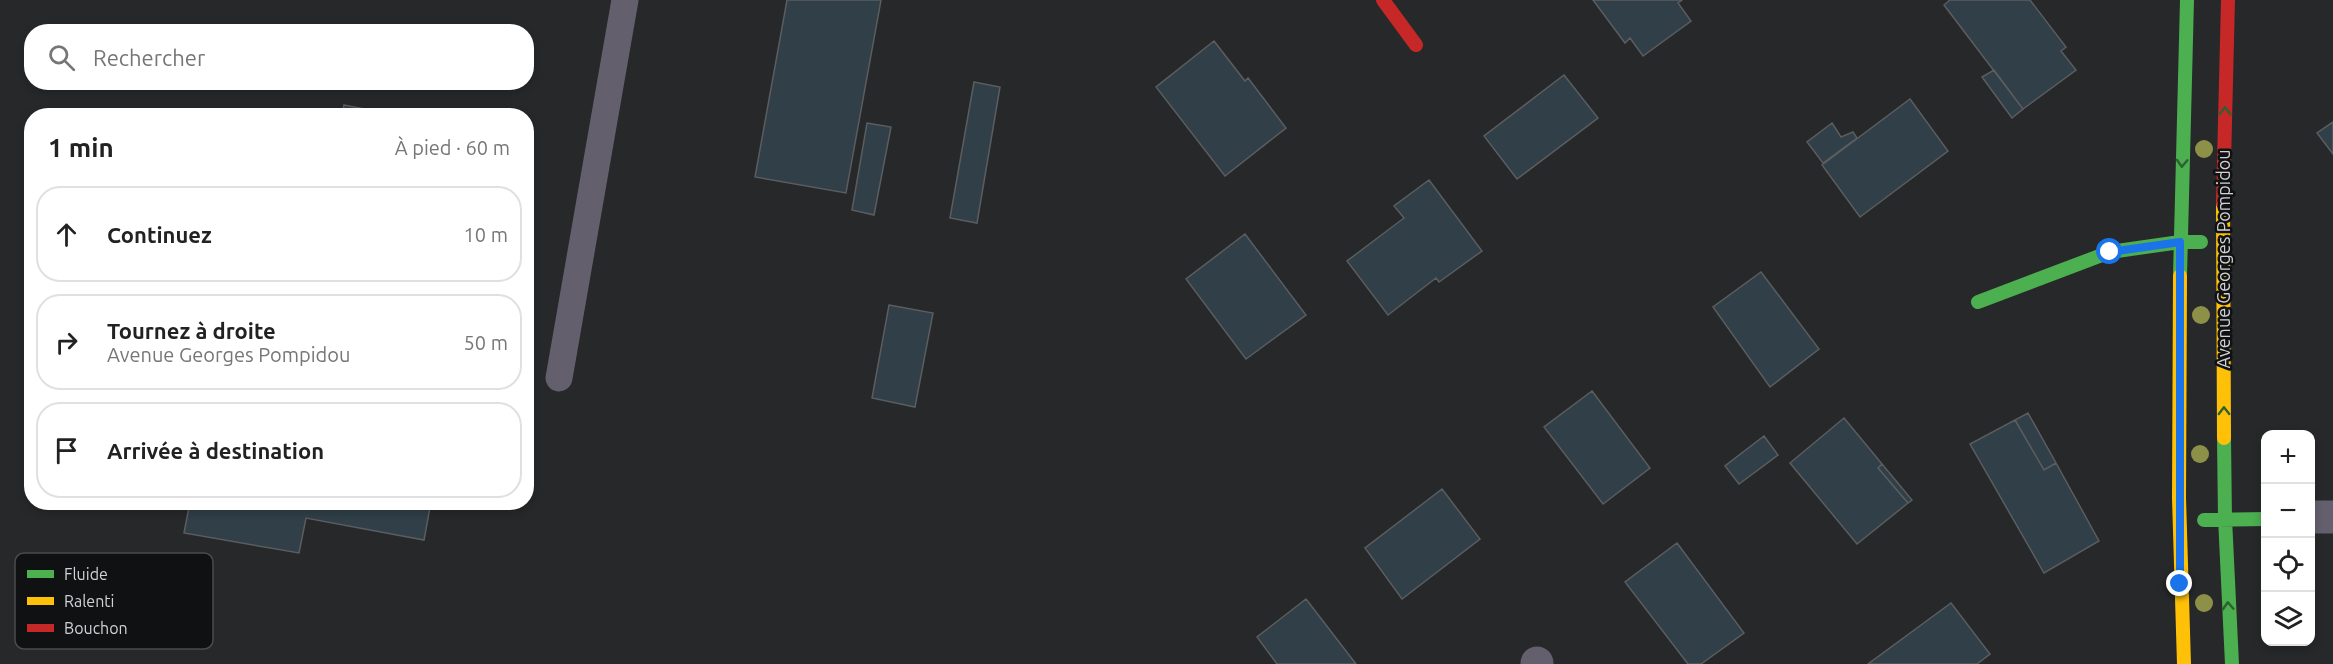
<!DOCTYPE html>
<html lang="fr">
<meta charset="utf-8">
<style>
body{margin:0;font-family:Ubuntu,sans-serif;background:#f6f6f6;color:#222}
.controls{position:absolute;right:18px;bottom:18px;display:grid;overflow:hidden;border-radius:12px;box-shadow:0 3px 9px #0003}
.controls button{width:54px;height:54px;display:grid;place-items:center;padding:0;border:0;border-bottom:2px solid #e0e0e0;background:#fff;color:#222;font:30px sans-serif}
.stop{position:absolute;width:18px;height:18px;margin:-14px;border:4px solid #1a73e8;border-radius:50%;background:#fff}
.stop.end{background:#1a73e8;border-color:#fff;box-shadow:0 2px 6px #0008}
.list{margin:0;padding:0;list-style:none}
h2{display:flex;justify-content:space-between;align-items:center;height:78px;margin:0;padding:0 24px;font-size:26px}
h2 small{font-size:20px;font-weight:400;color:#767676}
.list li{display:grid;grid-template-columns:39px 1fr auto;gap:18px;align-items:center;box-sizing:border-box;height:96px;margin:0 12px 12px;padding:0 12px;border:2px solid #e0e0e0;border-radius:24px}
.list b{display:block;font-size:22px;white-space:nowrap}
.list p{margin:0;font-size:20px;white-space:nowrap;color:#767676}
.list em{font-size:20px;font-style:normal;color:#767676}
.icon{flex:none;width:33px;height:33px;fill:none;stroke:currentColor;stroke-width:2;stroke-linecap:round;stroke-linejoin:round}
.map{position:relative;flex:none;width:2333px;height:664px;overflow:hidden}
.search{position:absolute;background:#fff;box-shadow:0 3px 9px #0003;left:24px;top:24px;width:510px;height:66px;display:flex;align-items:center;gap:15px;box-sizing:border-box;padding:0 21px;border-radius:24px;color:#767676;font-size:22px}
.panel{position:absolute;background:#fff;box-shadow:0 3px 9px #0003;left:24px;top:108px;width:510px;height:402px;border-radius:24px}
.map>svg:first-child{display:block}
</style>
<div class="map">
<svg width="2333" height="664" viewBox="0 0 2333 664">
<rect width="100%" height="100%" fill="#26282a"/>
<path fill="#303f48" stroke="#5b5d5f" stroke-width="1.5" d="M787 0H881L846 193 755 177Z
M1593 0H1682L1678 3 1691 21 1643 56 1630 38 1625 43Z
M1950 0H2030L2066 47 2061 51 2076 70 2023 109 1944 5Z
M1214 41 1245 81 1248 78 1286 128 1225 176 1156 87Z
M1994 70 2023 109 2012 118 1982 77Z
M1564 75 1598 118 1517 179 1484 136Z
M974 82 1000 87 977 223 950 218Z
M1910 99 1948 151 1860 217 1822 165Z
M344 105 400 116H342Z
M2333 122V154L2317 133Z
M867 123 891 127 874 215 852 210Z
M1832 123 1841 137 1853 132 1857 138 1823 163 1807 142Z
M1429 180 1482 251 1439 282 1436 278 1388 315 1347 261 1404 218 1394 206Z
M1245 234 1306 315 1246 359 1186 279Z
M1761 272 1819 349 1770 387 1713 307Z
M889 305 933 313 915 407 872 398Z
M1592 391 1650 468 1603 504 1544 427Z
M2028 413 2056 463 2044 470 2015 420Z
M1844 418 1882 464 1878 468 1908 503 1857 544 1790 463Z
M2015 420 2044 470 2056 463 2099 541 2044 573 1970 444Z
M1764 436 1778 455 1739 484 1725 466Z
M1882 464 1912 500 1908 503 1878 468Z
M1442 489 1480 539 1402 599 1365 548Z
M190 502H431L424 540 306 518 299 553 184 533Z
M1677 543 1744 633 1701 664H1688L1625 582Z
M1306 599 1356 664H1277L1257 637Z
M1951 603 1990 654 1977 664H1868Z"/>
<g fill="none" stroke-linecap="round" stroke-linejoin="round">
<path stroke="#635f6d" stroke-width="27" d="M559 378 625 0"/>
<path stroke="#635f6d" stroke-width="33" d="M2310 517H2333
M1537 664V663"/>
<path stroke="#4caf50" stroke-width="14" d="M2180 276 2187 0
M1978 302 2110 252 2180 242H2201
M2224 438 2225 518 2232 664
M2204 520 2266 519"/>
<path stroke="#ffc107" stroke-width="14" d="M2223 203 2224 438
M2180 276 2179 498 2184 664"/>
<path stroke="#c62828" stroke-width="14" d="M1383 0 1416 45
M2223 203 2228 0"/>
</g>
<g fill="#8d9147">
<circle cx="2204" cy="149" r="9"/>
<circle cx="2201" cy="315" r="9"/>
<circle cx="2200" cy="454" r="9"/>
<circle cx="2204" cy="603" r="9"/>
</g>
<defs><path id="oneway-chevron" d="M-2-3.5L2.5 0L-2 3.5" fill="none" stroke-width="1.6" stroke-linecap="round" stroke-linejoin="round" transform="scale(1.5)"/></defs>
<g stroke="#2e6031">
<use href="#oneway-chevron" transform="translate(2225 111) rotate(-89)"/>
<use href="#oneway-chevron" transform="translate(2182 163) rotate(92)"/>
<use href="#oneway-chevron" transform="translate(2224 411) rotate(-91)"/>
<use href="#oneway-chevron" transform="translate(2228 606) rotate(-93)"/>
</g>
<g fill="none" stroke-linecap="round" stroke-linejoin="round">
<path stroke="#1a73e8" stroke-width="8" d="M2110 252 2180 242V584"/>
</g>
<g text-anchor="middle" stroke-width="5" stroke-linejoin="round" paint-order="stroke">
<g font-size="18" fill="#d0d2d5" stroke="#0f1112">
<text transform="translate(2224 259) rotate(-90)" y="6">Avenue Georges Pompidou</text>
</g>
</g>
<rect x="15" y="553" width="198" height="96" rx="9" fill="#0f1112" stroke="#494b4c" stroke-width="1.5"/>
<rect x="27" y="570" width="27" height="8" fill="#4caf50"/>
<rect x="27" y="597" width="27" height="8" fill="#ffc107"/>
<rect x="27" y="624" width="27" height="8" fill="#c62828"/>
<g font-size="16" fill="#d0d2d5">
<text x="64" y="580">Fluide</text>
<text x="64" y="607">Ralenti</text>
<text x="64" y="634">Bouchon</text>
</g>
</svg>
<div class="controls">
<button>+</button>
<button>−</button>
<button><svg class="icon" aria-label="locate" viewBox="0 0 24 24"><circle cx="12" cy="12" r="6"/><path d="M12 2v4M12 18v4M2 12h4M18 12h4"/></svg></button>
<button><svg class="icon" aria-label="layers" viewBox="0 0 24 24"><path d="M12 4l9 5-9 5-9-5zM3 14l9 5 9-5"/></svg></button>
</div>
<div class="stop" style="left:2110px;top:252px"></div>
<div class="stop end" style="left:2180px;top:584px"></div>
<div class="search"><svg class="icon" aria-label="search" viewBox="0 0 24 24"><circle cx="10" cy="10" r="6"/><path d="M15 15l6 6"/></svg>Rechercher</div>
<section class="panel">
<h2>1 min<small>À pied · 60 m</small></h2>
<ul class="list">
<li><svg class="icon" aria-label="ahead" viewBox="0 0 24 24"><path d="M12 20V5M6 11l6-6 6 6"/></svg><div><b>Continuez</b></div><em>10 m</em></li>
<li><svg class="icon" aria-label="right" viewBox="0 0 24 24"><path d="M7 20v-9h11M14 6l5 5-5 5"/></svg><div><b>Tournez à droite</b><p>Avenue Georges Pompidou</p></div><em>50 m</em></li>
<li><svg class="icon" aria-label="arrive" viewBox="0 0 24 24"><path d="M6 21V4h12l-3 4 3 4H6"/></svg><div><b>Arrivée à destination</b></div></li>
</ul>
</section>
</div>
